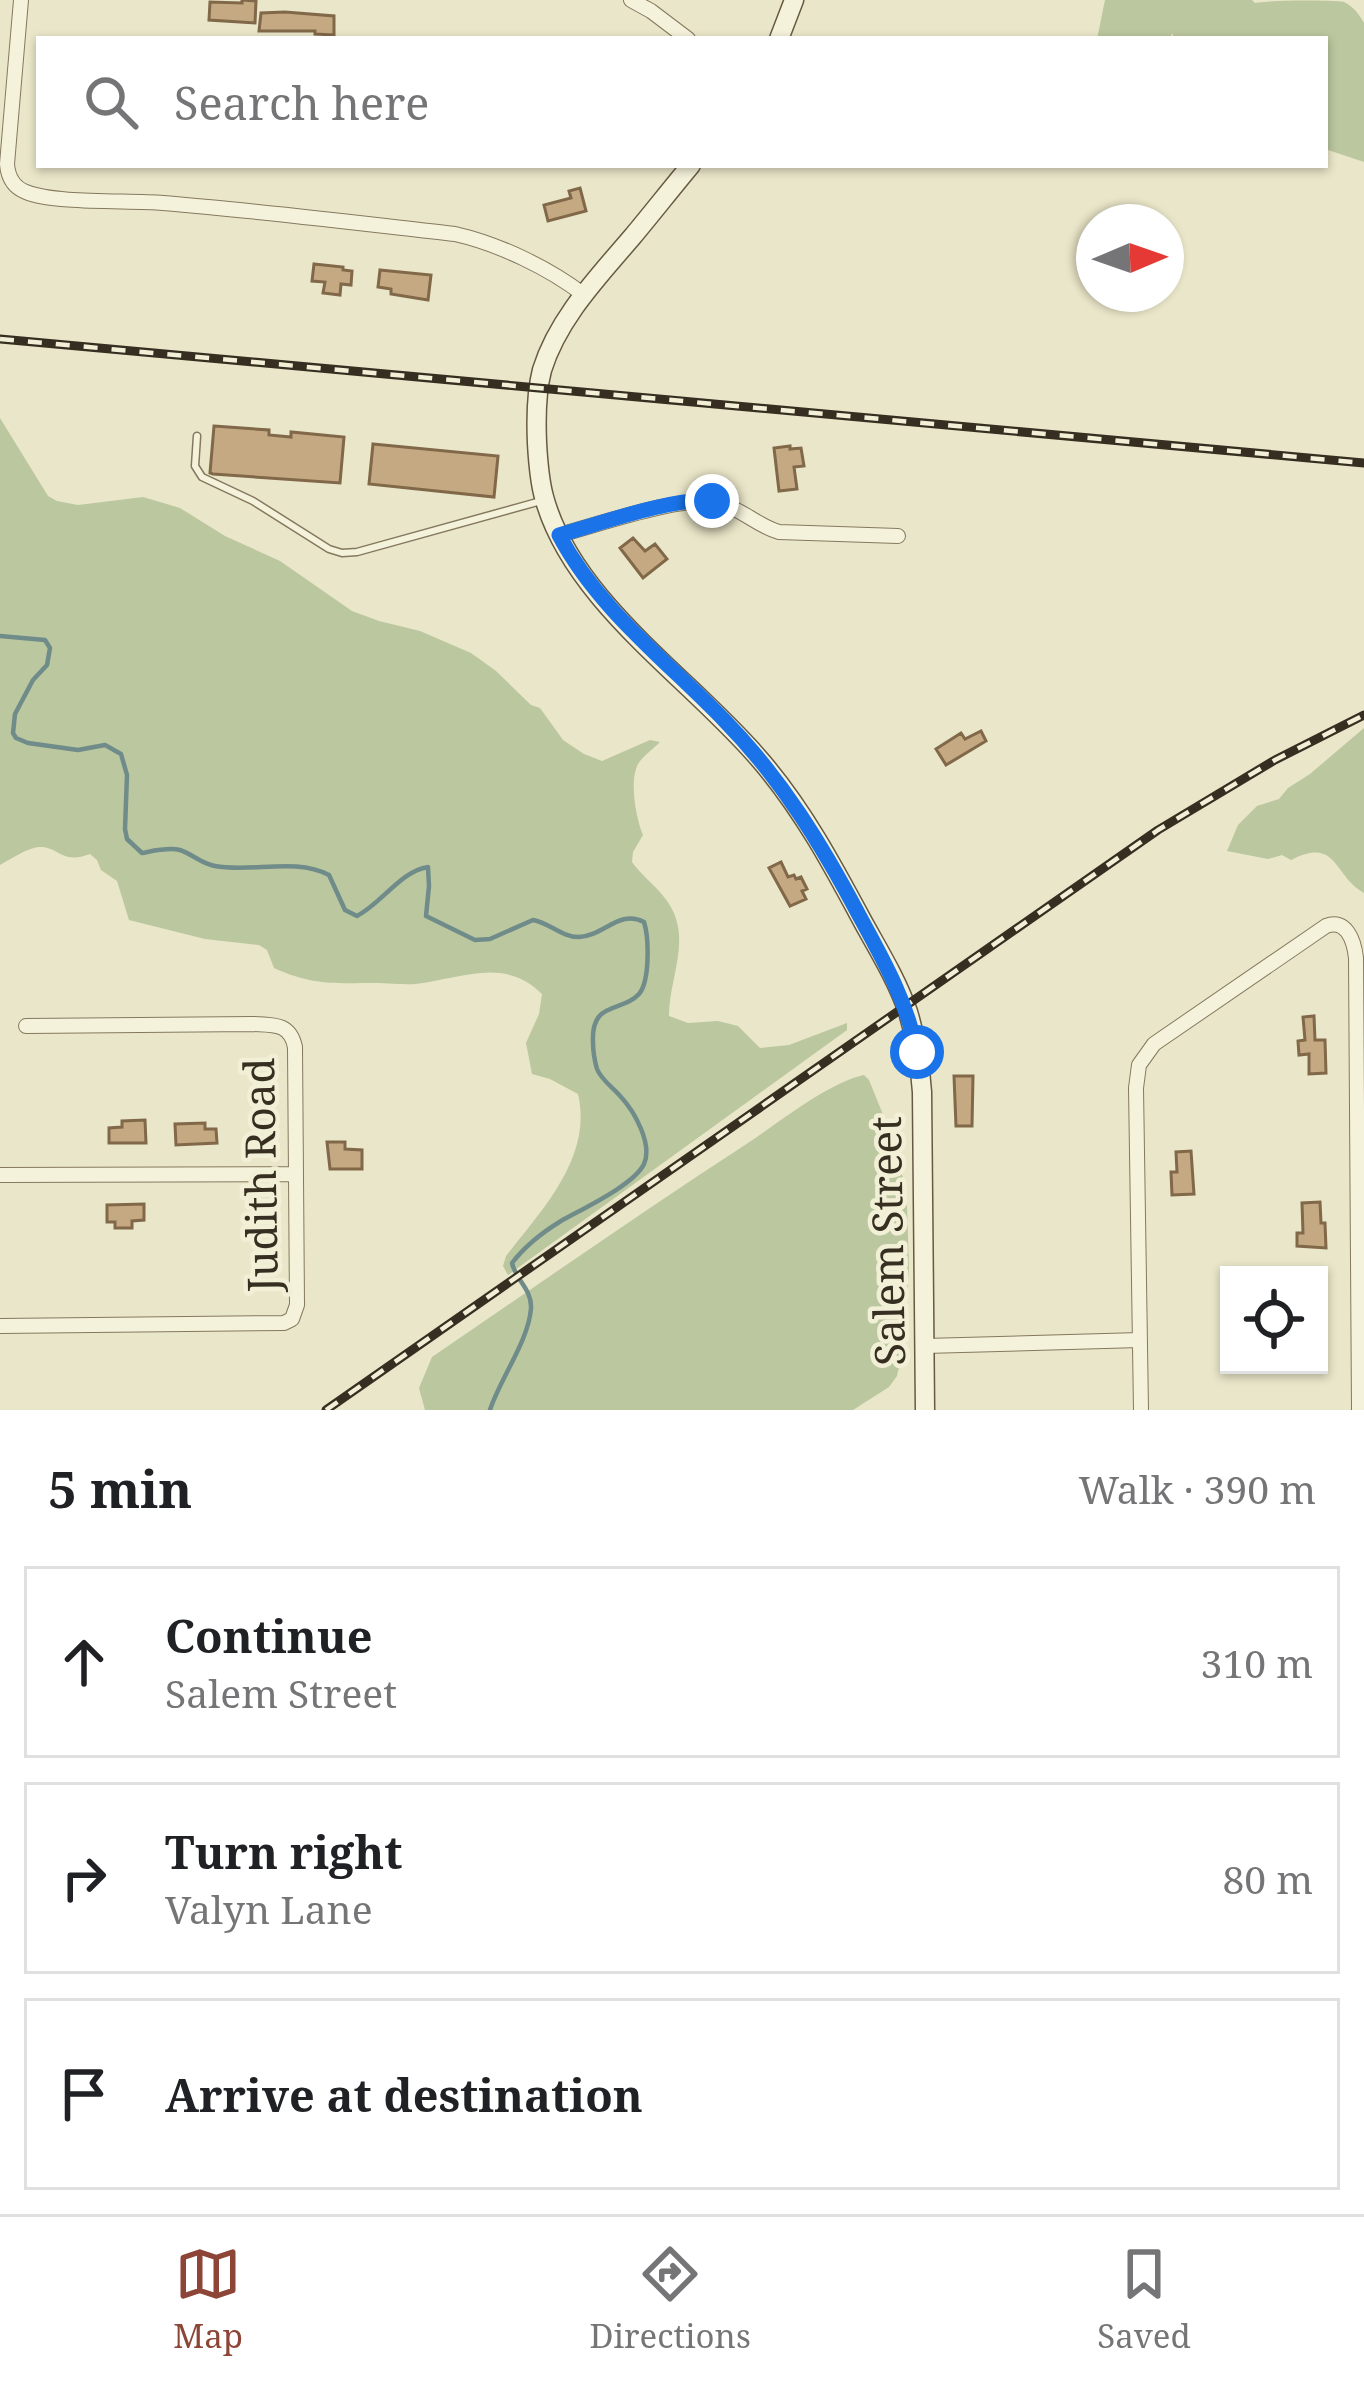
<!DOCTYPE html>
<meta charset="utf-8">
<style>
body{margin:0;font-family:"Noto Serif",serif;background:#f2f2f2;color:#202124}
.controls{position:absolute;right:36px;bottom:36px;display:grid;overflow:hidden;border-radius:0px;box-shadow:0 3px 9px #0004}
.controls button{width:108px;height:108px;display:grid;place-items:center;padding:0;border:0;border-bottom:3px solid #e0e0e0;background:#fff;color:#202124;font:60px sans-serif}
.compass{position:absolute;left:1076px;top:204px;width:108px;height:108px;border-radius:50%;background:#fff;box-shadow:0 3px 9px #0004;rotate:88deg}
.stop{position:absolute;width:36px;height:36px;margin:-27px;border:9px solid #1a73e8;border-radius:50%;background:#fff}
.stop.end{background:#1a73e8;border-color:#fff;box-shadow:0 3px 12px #0008}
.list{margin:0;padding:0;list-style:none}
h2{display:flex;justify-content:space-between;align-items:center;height:156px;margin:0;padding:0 48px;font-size:51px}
h2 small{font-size:39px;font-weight:400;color:#757577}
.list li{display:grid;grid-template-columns:78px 1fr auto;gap:36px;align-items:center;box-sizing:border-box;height:192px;margin:0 24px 24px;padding:0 24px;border:3px solid #e0e0e0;border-radius:0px}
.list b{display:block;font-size:45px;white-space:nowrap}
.list p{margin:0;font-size:39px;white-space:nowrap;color:#757577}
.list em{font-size:39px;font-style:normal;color:#757577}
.icon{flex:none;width:66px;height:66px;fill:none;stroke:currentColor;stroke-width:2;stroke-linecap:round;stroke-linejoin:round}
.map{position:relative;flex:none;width:1364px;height:1410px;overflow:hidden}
.search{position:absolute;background:#fff;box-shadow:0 3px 9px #0004;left:36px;right:36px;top:36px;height:132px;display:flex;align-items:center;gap:30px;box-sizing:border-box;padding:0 42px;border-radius:0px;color:#757577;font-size:45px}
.sheet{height:804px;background:#fff}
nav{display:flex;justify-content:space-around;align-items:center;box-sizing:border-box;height:168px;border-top:3px solid #e0e0e0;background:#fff;font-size:33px;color:#757577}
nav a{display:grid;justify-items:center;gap:6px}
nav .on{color:#8c4536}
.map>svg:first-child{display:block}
</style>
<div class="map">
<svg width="1364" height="1410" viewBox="0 0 1364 1410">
<rect width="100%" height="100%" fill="#eae6c9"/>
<path fill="#bbc79e" d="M1105 0H1252L1255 3C1273 0 1328 0 1344 2 1354 7 1359 14 1364 23V162L1325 149V39H1175L1172 33 1170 39H1097Z
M0 418 48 496 57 501 78 505 143 497 180 508 225 536 280 561 352 611 379 621 420 631 471 653 496 671 531 705 540 708 563 740 584 754 602 761 650 740 660 742C653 749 643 756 638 764 629 781 636 819 643 835L633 852 632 862C642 876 654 884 664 897 695 935 669 975 669 1016L688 1023 718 1021 738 1026 760 1048 789 1045 847 1023V1030L508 1275 503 1266 506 1256C542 1210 593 1157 578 1094L550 1079 532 1074 526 1043 539 1014 542 994C504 956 461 979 415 984 403 985 390 983 377 983 335 983 314 986 274 968L267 950 259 945 205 939 129 920 117 881 101 870 97 860 90 854C61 865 59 846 39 847 27 848 11 859 0 865Z
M1364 728V893C1333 876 1338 836 1291 860L1282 855 1268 859 1227 851 1238 825 1257 806 1279 799 1288 788 1310 774Z
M864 1075 869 1080 899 1154 907 1207 909 1267 907 1296 900 1326V1362L897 1376 889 1387 853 1410H425L419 1388 432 1357C536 1286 639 1214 745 1145 777 1124 829 1082 864 1075Z"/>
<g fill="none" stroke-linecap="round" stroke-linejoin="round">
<path stroke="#708c8a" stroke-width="4.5" d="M0 636 45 640 50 648 47 665 33 680 15 714 13 733 16 738 28 743 78 750 105 745 121 754 127 775 125 829 127 839 142 853C153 851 168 847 180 850 192 854 202 864 215 866 252 873 295 857 329 875L345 910 357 916C382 903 401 871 428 867L429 886 426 916 475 940 490 939 533 920C550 923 561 937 579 937 604 936 619 909 644 922 649 938 650 981 639 994 622 1013 591 1000 593 1042 593 1050 595 1062 597 1069 602 1081 613 1087 621 1097 634 1111 653 1144 644 1164 634 1185 582 1209 561 1221 543 1232 525 1246 512 1263 515 1279 532 1289 531 1308 529 1340 500 1379 490 1410"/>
</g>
<path fill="#c4a983" stroke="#806848" stroke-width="3" d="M242 0 256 1 255 23 209 20 210 2 242 3Z
M285 12 334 16V35L315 34V31H259L261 13Z
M580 188 586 211 548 221 544 205 571 198 569 191Z
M314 264 343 267V270L352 271 351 285 341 284 340 295 323 293 325 282 312 281Z
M380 270 431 275 428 300 391 294V289L378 287Z
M214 426 269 430V435L291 437V432L344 437 340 483 213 474 210 473Z
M373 444 498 456 494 497 369 484Z
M790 446V449L801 448 804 466 794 467 797 489 779 491 774 448Z
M633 538 645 551 655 544 667 559 643 578 620 548Z
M981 731 986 741 946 765 936 749 961 733 965 739Z
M781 862 788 877 794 875 796 879 801 877 807 889 802 891 806 899 790 906 769 868Z
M1314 1016 1315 1040H1325L1326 1073 1309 1074V1054L1299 1055 1298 1041 1305 1040 1303 1017Z
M954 1076H973L972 1126H956Z
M145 1120 146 1143H109V1128L122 1127V1121Z
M205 1123V1129H216L217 1143 176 1145 175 1124Z
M327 1142H345V1149L362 1150V1169H330Z
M1191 1151 1194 1194 1172 1195 1171 1172H1177L1176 1152Z
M1320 1202 1321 1223H1325L1326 1248 1297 1246V1233H1303L1302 1203Z
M144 1204V1220L132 1221V1228H115V1222H107V1205Z"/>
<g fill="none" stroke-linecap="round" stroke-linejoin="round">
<defs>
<path id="lane" d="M197 436 195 466 202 477 253 501 329 549 342 553 357 552 541 501"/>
<path id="street" d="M21 0 7 164C8 177 13 187 26 192 55 204 129 200 163 203 261 211 358 223 455 234 499 244 549 268 584 295
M631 0 651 11 688 39
M559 535C597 525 685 494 719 503 741 508 757 526 779 532L898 536
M0 1175 295 1174
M0 1326 284 1323 292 1319 297 1305 295 1047C290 1023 274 1025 253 1024L26 1026
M925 1346 1140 1340
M1141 1410 1136 1088 1139 1065 1154 1044 1326 926C1346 918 1354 940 1356 958L1359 1410"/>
<path id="secondary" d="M779 39 794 0
M691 165C671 189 653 212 633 236 599 276 558 318 542 370 536 393 536 420 537 443 538 461 539 479 544 497 572 602 693 680 761 761 803 810 833 866 863 922 879 951 897 980 908 1012 916 1038 920 1065 922 1092L925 1410"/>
</defs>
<use href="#lane" stroke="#84795f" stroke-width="9"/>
<use href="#street" stroke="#84795f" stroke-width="16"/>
<use href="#secondary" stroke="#665a42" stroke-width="21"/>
<use href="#lane" stroke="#f5f2db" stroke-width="6"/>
<use href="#street" stroke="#f5f2db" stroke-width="14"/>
<use href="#secondary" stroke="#f5f2db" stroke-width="18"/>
<defs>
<path id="rail" d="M0 339 1364 463
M326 1410 1158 830 1275 760 1364 715"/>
</defs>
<use href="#rail" stroke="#362f21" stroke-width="9"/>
<use href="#rail" stroke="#f2efd7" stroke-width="4.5" stroke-dasharray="14" stroke-linecap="butt"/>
</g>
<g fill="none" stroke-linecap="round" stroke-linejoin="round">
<path stroke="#1a73e8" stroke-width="15" d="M712 501C674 497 599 524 559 535 598 609 667 661 724 720 781 778 822 845 860 917 884 961 907 1002 917 1052"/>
</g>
<g text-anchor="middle" stroke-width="9" stroke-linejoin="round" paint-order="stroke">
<g font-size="42" fill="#362f21" stroke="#f2efd7">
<text transform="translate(261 1175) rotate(-91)" y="15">Judith Road</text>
<text transform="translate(888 1241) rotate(-91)" y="15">Salem Street</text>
</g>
</g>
</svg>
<div class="controls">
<button><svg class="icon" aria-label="locate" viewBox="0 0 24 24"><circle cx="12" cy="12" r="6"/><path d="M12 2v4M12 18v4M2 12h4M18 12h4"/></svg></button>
</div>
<svg class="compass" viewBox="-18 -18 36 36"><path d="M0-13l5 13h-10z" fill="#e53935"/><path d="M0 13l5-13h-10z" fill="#757577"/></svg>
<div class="stop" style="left:917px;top:1052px"></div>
<div class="stop end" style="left:712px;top:501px"></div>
<div class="search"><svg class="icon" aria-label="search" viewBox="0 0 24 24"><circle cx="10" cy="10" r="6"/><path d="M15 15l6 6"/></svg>Search here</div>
</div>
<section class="sheet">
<h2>5 min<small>Walk · 390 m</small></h2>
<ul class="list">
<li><svg class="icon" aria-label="ahead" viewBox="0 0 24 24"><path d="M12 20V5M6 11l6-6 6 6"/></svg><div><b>Continue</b><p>Salem Street</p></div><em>310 m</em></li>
<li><svg class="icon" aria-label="right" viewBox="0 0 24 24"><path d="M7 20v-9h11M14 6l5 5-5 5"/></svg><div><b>Turn right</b><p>Valyn Lane</p></div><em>80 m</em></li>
<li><svg class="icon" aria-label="arrive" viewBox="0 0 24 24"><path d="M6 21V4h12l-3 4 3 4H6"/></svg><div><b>Arrive at destination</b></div></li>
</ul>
</section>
<nav>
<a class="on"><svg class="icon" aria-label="map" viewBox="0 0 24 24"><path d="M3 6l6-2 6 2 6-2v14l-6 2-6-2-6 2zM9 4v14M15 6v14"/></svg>Map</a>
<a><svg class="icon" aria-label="directions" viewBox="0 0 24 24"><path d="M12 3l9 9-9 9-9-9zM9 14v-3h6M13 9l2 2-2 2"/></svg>Directions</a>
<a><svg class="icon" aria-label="saved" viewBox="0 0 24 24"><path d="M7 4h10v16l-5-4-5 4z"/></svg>Saved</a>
</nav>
